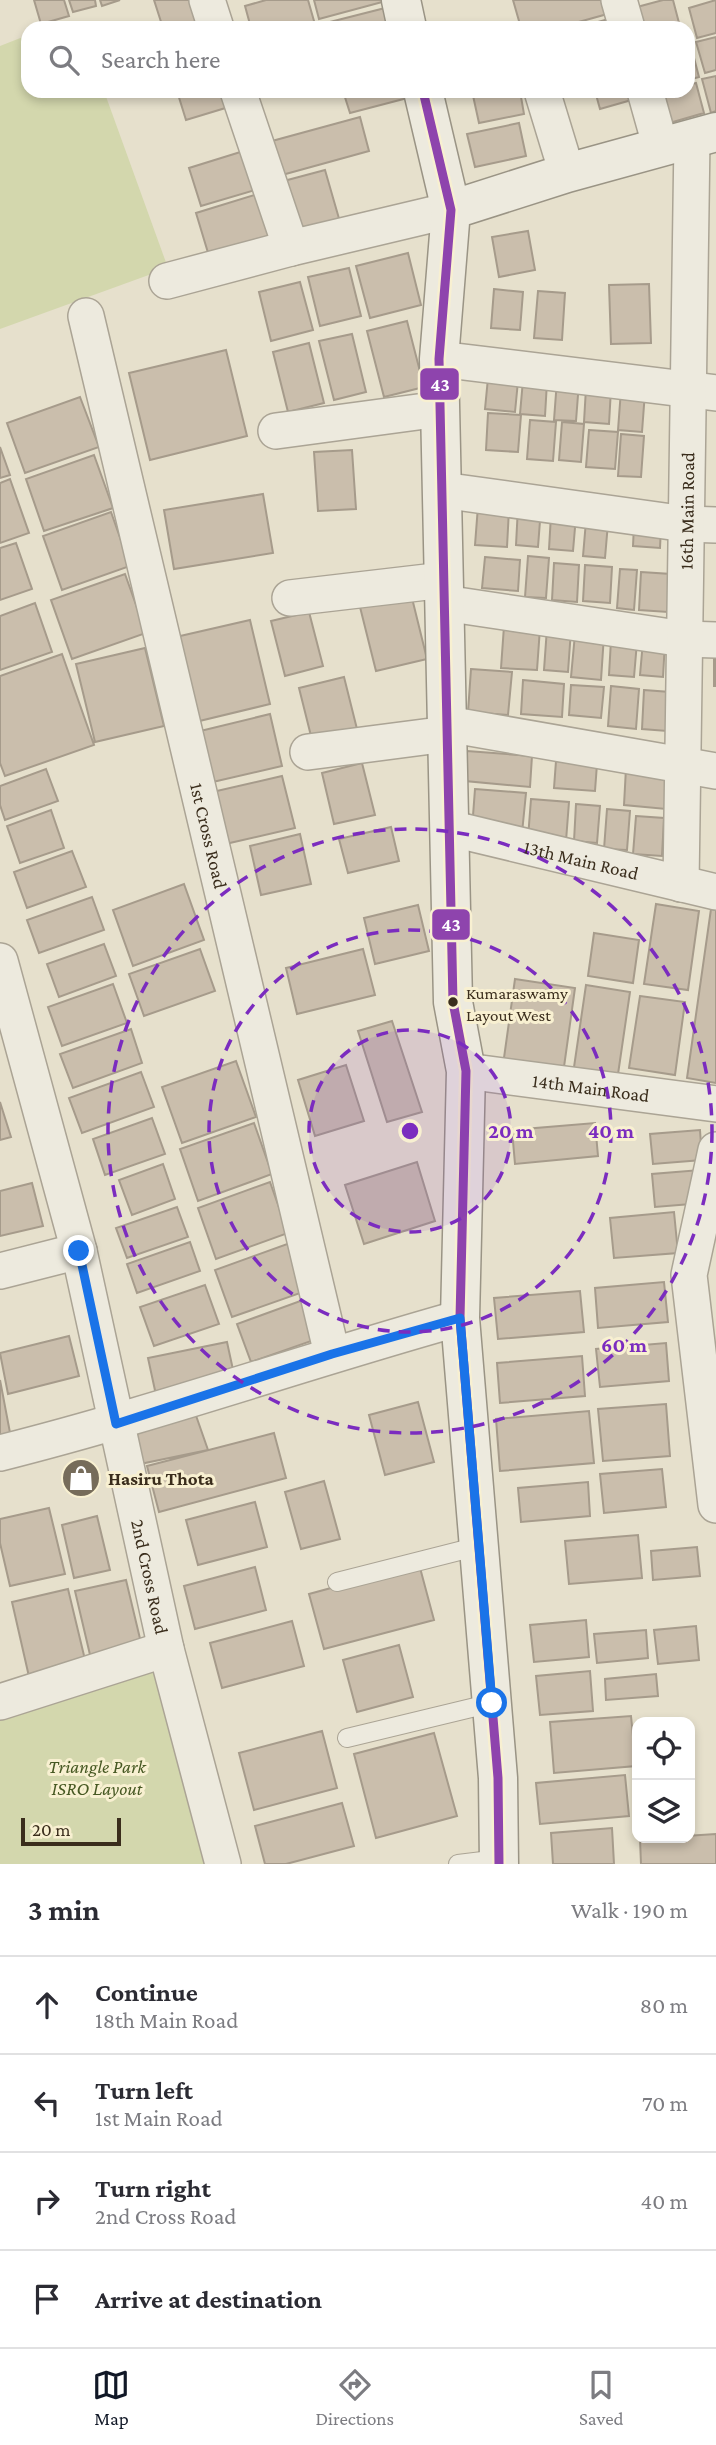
<!DOCTYPE html>
<meta charset="utf-8">
<style>
body{margin:0;font-family:"Crimson Pro",serif;background:#f7f7f7;color:#2b2b33}
.controls{position:absolute;right:21px;bottom:21px;display:grid;overflow:hidden;border-radius:14px;box-shadow:0 4px 10px #0003}
.controls button{width:63px;height:63px;display:grid;place-items:center;padding:0;border:0;border-bottom:2px solid #e1e1e2;background:#fff;color:#2b2b33;font:35px sans-serif}
.scale{position:absolute;left:21px;bottom:18px;width:100px;box-sizing:border-box;padding-left:7px;border:4px solid #3a2d1c;border-top:0;font-size:19px;line-height:24px;white-space:nowrap;color:#3a2d1c;-webkit-text-stroke:5px #f8f0d1;paint-order:stroke}
.stop{position:absolute;width:21px;height:21px;margin:-16px;border:5px solid #1a73e8;border-radius:50%;background:#fff}
.stop.end{background:#1a73e8;border-color:#fff;box-shadow:0 2px 7px #0008}
.list{margin:0;padding:0;list-style:none}
h2{display:flex;justify-content:space-between;align-items:center;height:91px;margin:0;padding:0 28px;font-size:30px}
h2 small{font-size:23px;font-weight:400;color:#7c7c81}
.list li{display:grid;grid-template-columns:46px 1fr auto;gap:21px;align-items:center;box-sizing:border-box;height:98px;padding:0 28px;border-top:2px solid #e1e1e2}
.list b{display:block;font-size:26px;white-space:nowrap}
.list p{margin:0;font-size:23px;white-space:nowrap;color:#7c7c81}
.list em{font-size:23px;font-style:normal;color:#7c7c81}
.icon{flex:none;width:38px;height:38px;fill:none;stroke:currentColor;stroke-width:2;stroke-linecap:round;stroke-linejoin:round}
.map{position:relative;flex:none;width:716px;height:1864px;overflow:hidden}
.search{position:absolute;background:#fff;box-shadow:0 4px 10px #0003;left:21px;right:21px;top:21px;height:77px;display:flex;align-items:center;gap:18px;box-sizing:border-box;padding:0 24px;border-radius:21px;color:#7c7c81;font-size:26px}
.sheet{height:483px;background:#fff}
nav{display:flex;justify-content:space-around;align-items:center;box-sizing:border-box;height:98px;border-top:2px solid #e1e1e2;background:#fff;font-size:19px;color:#7c7c81}
nav a{display:grid;justify-items:center;gap:4px}
nav .on{color:#111827}
.map>svg:first-child{display:block}
</style>
<div class="map">
<svg width="716" height="1864" viewBox="0 0 716 1864">
<rect width="100%" height="100%" fill="#e6e0cc"/>
<path fill="#d3d7ad" d="M28 35V91H104L168 268 0 329V46Z
M159 1664 213 1864H0V1715Z"/>
<path fill="#cabeac" stroke="#a69b8b" stroke-width="2" d="M34 0H64L69 16 41 24Z
M69 0H95L96 6 73 12Z
M100 0H120L102 6Z
M154 0H195L204 28H163Z
M266 0H308L316 28H251L245 6Z
M314 0H385L386 1 319 19Z
M513 0H607L611 13 557 28H521Z
M663 0H673L679 23 642 28 637 7Z
M716 0V33L697 38 689 8Z
M389 7 395 28H323L322 24Z
M612 18 615 28H577Z
M688 35 699 77 688 80Z
M716 37V70L705 73 696 42Z
M716 76V111L711 113 702 79Z
M696 83 704 113 666 124 658 94 688 91V85Z
M177 91H227L232 106 186 120Z
M343 91H413L415 96 350 113Z
M472 91H520L524 114 479 123Z
M595 91H632L635 99 600 109Z
M360 117 369 151 282 175 272 141Z
M519 123 526 156 475 167 467 134Z
M250 149 262 188 201 206 189 168Z
M325 170 340 222 294 235 280 182Z
M261 193 274 236 209 256 196 213Z
M528 231 535 270 499 277 492 237Z
M408 253 421 305 370 318 356 266Z
M349 268 361 316 320 326 308 277Z
M300 282 313 330 271 341 259 292Z
M649 284 651 343 611 344 609 285Z
M494 289 523 292 520 330 491 328Z
M538 291 565 293 562 340 534 338Z
M407 321 424 387 384 397 367 331Z
M352 334 366 392 334 400 319 341Z
M309 343 324 403 288 412 273 352Z
M226 350 247 436 150 460 129 373Z
M488 378 518 381 515 412 485 409Z
M523 380 547 382 545 416 520 414Z
M557 380 579 382 576 421 554 420Z
M586 388 611 389 609 424 584 422Z
M621 390 645 392 642 432 618 430Z
M80 397 99 447 25 473 7 423Z
M488 413 521 415 518 452 486 450Z
M530 420 556 422 553 461 527 459Z
M562 422 584 424 581 462 559 460Z
M589 430 618 432 615 469 586 467Z
M621 434 644 436 641 477 618 476Z
M0 447 10 475 0 478Z
M352 450 356 509 318 511 314 452Z
M94 455 113 508 44 531 26 479Z
M10 479 29 533 0 543V483Z
M263 494 273 553 174 569 164 510Z
M478 506 509 509 507 547 475 545Z
M518 507 541 508 538 547 516 545Z
M111 512 130 566 62 590 43 536Z
M551 515 576 516 573 551 549 549Z
M586 521 608 523 605 558 583 556Z
M634 525 661 527 660 548 633 546Z
M16 543 32 589 0 600V548Z
M528 556 549 558 546 598 525 597Z
M485 557 520 560 518 591 482 588Z
M554 563 579 565 577 602 552 600Z
M585 565 612 567 610 603 583 601Z
M620 569 637 570 634 610 617 608Z
M641 572 671 574 668 612 639 610Z
M125 574 146 633 72 659 51 600Z
M411 594 427 659 376 671 360 607Z
M35 603 52 652 0 670V616Z
M309 612 323 666 285 676 271 621Z
M250 620 270 704 187 724 167 639Z
M504 626 540 628 537 670 501 668Z
M547 628 571 630 568 672 544 670Z
M575 634 604 635 601 680 571 677Z
M611 640 637 642 634 677 609 675Z
M643 641 665 642 663 677 640 675Z
M145 648 164 726 95 742 76 664Z
M714 648H716V686H714Z
M62 654 94 745 5 776 0 763V676Z
M471 669 512 672 508 715 468 712Z
M344 677 357 729 312 740 299 688Z
M523 680 564 684 562 717 521 714Z
M571 685 604 687 601 718 569 715Z
M611 686 639 689 636 729 608 726Z
M644 690 670 692 667 731 642 729Z
M270 714 282 766 204 784 192 733Z
M467 751 532 756 530 787 465 781Z
M556 761 597 764 595 791 554 788Z
M362 763 375 815 334 824 322 773Z
M626 768 669 772 666 809 624 805Z
M46 769 58 801 5 820 0 805V786Z
M282 776 295 828 221 845 208 793Z
M475 789 526 793 522 833 472 829Z
M531 799 569 802 566 841 528 838Z
M576 804 600 806 597 843 574 841Z
M607 809 630 811 627 850 604 849Z
M51 810 64 848 20 863 7 826Z
M636 816 664 818 662 856 633 854Z
M391 827 399 861 348 873 339 839Z
M300 834 311 884 261 895 250 846Z
M72 851 86 887 27 908 14 872Z
M184 884 204 940 133 966 113 910Z
M92 897 104 930 39 953 27 920Z
M656 904 699 911 688 990 644 984Z
M418 905 429 951 375 964 364 918Z
M711 909 716 910V1083L687 1078Z
M594 933 639 940 633 983 588 976Z
M104 944 116 976 59 997 47 964Z
M200 949 215 991 144 1016 129 974Z
M363 949 375 995 297 1014 286 968Z
M515 979 575 988 563 1074 503 1065Z
M113 984 127 1023 62 1046 48 1007Z
M586 985 630 992 617 1081 573 1074Z
M640 996 685 1002 675 1075 629 1068Z
M392 1021 422 1112 387 1122 358 1031Z
M131 1029 142 1063 73 1088 60 1054Z
M236 1061 256 1117 182 1143 162 1087Z
M346 1065 364 1121 315 1136 298 1080Z
M141 1072 154 1107 82 1133 69 1098Z
M0 1102 11 1137 0 1140Z
M152 1118 165 1154 105 1175 93 1139Z
M254 1123 272 1174 198 1201 180 1149Z
M595 1123 598 1156 515 1164 512 1130Z
M700 1130 702 1160 653 1164 650 1134Z
M417 1162 435 1221 364 1244 345 1185Z
M163 1164 175 1199 132 1215 119 1180Z
M700 1170 703 1203 655 1207 652 1174Z
M270 1182 288 1233 216 1259 198 1208Z
M32 1183 43 1226 0 1236V1191Z
M177 1207 188 1237 127 1258 116 1228Z
M674 1212 678 1253 614 1258 610 1218Z
M190 1242 200 1271 137 1293 127 1264Z
M290 1243 306 1291 232 1317 215 1270Z
M664 1282 668 1322 598 1328 595 1288Z
M205 1285 219 1324 154 1346 140 1307Z
M580 1291 584 1332 498 1339 494 1298Z
M303 1300 317 1339 251 1362 237 1324Z
M69 1336 79 1376 8 1394 0 1353Z
M227 1342 235 1379 156 1395 148 1358Z
M666 1343 669 1381 600 1387 596 1349Z
M582 1356 585 1396 500 1403 497 1363Z
M0 1380 11 1438 0 1440Z
M418 1402 434 1462 385 1475 369 1415Z
M666 1404 670 1456 603 1461 598 1409Z
M193 1407 208 1450 140 1464 129 1421Z
M589 1411 594 1463 500 1471 496 1419Z
M274 1433 286 1478 159 1512 147 1466Z
M662 1469 666 1507 604 1513 600 1474Z
M324 1481 340 1539 301 1549 285 1492Z
M588 1482 590 1516 521 1522 518 1488Z
M255 1502 267 1547 198 1565 186 1520Z
M49 1508 65 1574 10 1586 0 1543V1519Z
M97 1516 110 1570 74 1578 62 1525Z
M638 1535 642 1578 569 1584 565 1541Z
M697 1547 700 1576 653 1580 651 1551Z
M419 1564 434 1620 324 1649 309 1594Z
M255 1567 266 1610 195 1629 184 1586Z
M126 1580 142 1647 91 1659 75 1591Z
M68 1589 87 1668 30 1681 12 1602Z
M586 1620 589 1657 534 1662 530 1625Z
M292 1621 304 1666 222 1688 210 1643Z
M696 1626 699 1660 658 1664 654 1630Z
M646 1630 648 1658 597 1663 594 1634Z
M399 1645 413 1697 357 1712 343 1660Z
M590 1671 593 1711 540 1715 536 1676Z
M656 1674 658 1696 606 1700 605 1679Z
M631 1716 636 1766 554 1773 550 1722Z
M322 1731 337 1788 254 1810 239 1753Z
M434 1733 457 1816 376 1838 354 1754Z
M625 1775 629 1816 540 1824 536 1783Z
M342 1803 354 1846 286 1864H265L255 1826Z
M612 1828 614 1864H553L551 1833Z
M716 1834V1864H641L640 1839Z"/>
<g fill="none" stroke-linecap="round" stroke-linejoin="round">
<defs>
<path id="lane" d="M337 1582 479 1546
M347 1738 492 1703
M458 1864 499 1859"/>
<g id="street">
<path d="M207 0 216 28"/>
<path d="M619 0 627 28"/>
<path d="M238 91 291 248 451 210"/>
<path d="M542 91 567 173"/>
<path d="M645 91 661 148"/>
<path d="M167 281 291 248"/>
<path id="s1" d="M86 316 332 1354"/>
<path d="M439 359 716 393"/>
<path d="M276 431 440 409"/>
<path d="M442 490 686 524 716 525"/>
<path d="M290 598 444 580"/>
<path d="M444 603 684 639 716 640"/>
<path d="M447 724 716 771"/>
<path d="M308 752 447 734"/>
<path id="s2" d="M449 828 716 892"/>
<path id="s3" d="M681 884 692 139"/>
<path id="s4" d="M0 961 79 1251 166 1649 223 1864"/>
<path id="s5" d="M466 1071 716 1104"/>
<path d="M716 1150 689 1275 716 1505"/>
<path d="M0 1271 79 1251"/>
<path d="M0 1453C155 1414 306 1361 460 1318"/>
<path d="M0 1702 166 1649"/>
</g>
<path id="secondary" d="M401 0 407 28
M423 91 451 210 439 359 453 1002 466 1071 460 1318 498 1778 499 1864
M451 210 567 173 716 132"/>
</defs>
<use href="#lane" stroke="#aba495" stroke-width="20"/>
<use href="#street" stroke="#aba495" stroke-width="38"/>
<use href="#secondary" stroke="#9a9485" stroke-width="41"/>
<use href="#lane" stroke="#edeade" stroke-width="18"/>
<use href="#street" stroke="#edeade" stroke-width="35"/>
<use href="#secondary" stroke="#edeade" stroke-width="38"/>
<defs>
<path id="bus-1" d="M423 91 451 210 439 359 453 1002 466 1071 460 1318 498 1778 499 1864"/>
</defs>
<use href="#bus-1" stroke="#f8f0d1" stroke-width="14"/>
<use href="#bus-1" stroke="#8e44ad" stroke-width="9"/>
</g>
<g fill="none" stroke-linecap="round" stroke-linejoin="round">
<path stroke="#1a73e8" stroke-width="9" d="M79 1251 116 1424 332 1354 460 1318 492 1703"/>
</g>
<circle cx="410" cy="1131" r="101" fill="#7b2cbf" fill-opacity=".12"/>
<g fill="none" stroke="#7b2cbf" stroke-width="3.5" stroke-dasharray="12 9">
<circle cx="410" cy="1131" r="101"/>
<circle cx="410" cy="1131" r="201"/>
<circle cx="410" cy="1131" r="302"/>
</g>
<defs>
<symbol id="shop-disc" viewBox="-11 -11 22 22"><circle r="9.5" fill="#766c5a" stroke="#f8f0d1"/><path d="M-5-2.5h2.3a2.7 3.5 0 0 1 5.4 0H5L5.5 6h-11ZM-1.5-2.5h3a1.5 2.3 0 0 0-3 0Z" fill="#fff"/></symbol>
</defs>
<g fill-rule="evenodd">
<use href="#shop-disc" x="59" y="1456" width="44" height="44"/>
</g>
<circle fill="#3a2d1c" stroke="#f8f0d1" stroke-width="2.5" cx="453" cy="1002" r="6"/>
<g text-anchor="middle" stroke-width="6" stroke-linejoin="round" paint-order="stroke">
<g font-size="17" fill="#3a2d1c" stroke="#f8f0d1" text-anchor="start">
<text x="466" y="999">Kumaraswamy<tspan x="466" dy="22">Layout West</tspan></text>
</g>
<g font-size="19" fill="#3a2d1c" stroke="#f8f0d1">
<text dy="7" stroke="none"><textPath href="#s3" startOffset="373">16th Main Road</textPath></text>
<text dy="7" stroke="none"><textPath href="#s1" startOffset="534">1st Cross Road</textPath></text>
<text dy="7" stroke="none"><textPath href="#s2" startOffset="136">13th Main Road</textPath></text>
<text dy="7" stroke="none"><textPath href="#s5" startOffset="126">14th Main Road</textPath></text>
<text dy="7" stroke="none"><textPath href="#s4" startOffset="634">2nd Cross Road</textPath></text>
</g>
<g font-size="19" font-weight="bold" fill="#3a2d1c" stroke="#f8f0d1" text-anchor="start">
<text x="108" y="1485">Hasiru Thota</text>
</g>
<g font-size="19" font-style="italic" fill="#465822" stroke="#f8f0d1">
<text x="97" y="1773">Triangle Park<tspan x="97" dy="22">ISRO Layout</tspan></text>
</g>
</g>
<circle cx="410" cy="1131" r="10" fill="#7b2cbf" stroke="#f8f0d1" stroke-width="3.5"/>
<g font-size="21" text-anchor="middle" font-weight="bold" fill="#7b2cbf" stroke="#f8f0d1" stroke-width="6" stroke-linejoin="round" paint-order="stroke">
<text x="511" y="1138">20 m</text>
<text x="611" y="1138">40 m</text>
<text x="624" y="1352">60 m</text>
</g>
<g stroke="#f8f0d1" stroke-width="2.5">
<rect x="419" y="367" width="41" height="34" rx="7" fill="#8e44ad"/>
<rect x="431" y="908" width="40" height="33" rx="7" fill="#8e44ad"/>
</g>
<g font-size="19" text-anchor="middle" font-weight="bold" fill="#fff">
<text x="440" y="391">43</text>
<text x="451" y="931">43</text>
</g>
</svg>
<div class="controls">
<button><svg class="icon" aria-label="locate" viewBox="0 0 24 24"><circle cx="12" cy="12" r="6"/><path d="M12 2v4M12 18v4M2 12h4M18 12h4"/></svg></button>
<button><svg class="icon" aria-label="layers" viewBox="0 0 24 24"><path d="M12 4l9 5-9 5-9-5zM3 14l9 5 9-5"/></svg></button>
</div>
<div class="scale">20 m</div>
<div class="stop" style="left:492px;top:1703px"></div>
<div class="stop end" style="left:79px;top:1251px"></div>
<div class="search"><svg class="icon" aria-label="search" viewBox="0 0 24 24"><circle cx="10" cy="10" r="6"/><path d="M15 15l6 6"/></svg>Search here</div>
</div>
<section class="sheet">
<h2>3 min<small>Walk · 190 m</small></h2>
<ul class="list">
<li><svg class="icon" aria-label="ahead" viewBox="0 0 24 24"><path d="M12 20V5M6 11l6-6 6 6"/></svg><div><b>Continue</b><p>18th Main Road</p></div><em>80 m</em></li>
<li><svg class="icon" aria-label="left" viewBox="0 0 24 24"><path d="M17 20v-9H6M10 6l-5 5 5 5"/></svg><div><b>Turn left</b><p>1st Main Road</p></div><em>70 m</em></li>
<li><svg class="icon" aria-label="right" viewBox="0 0 24 24"><path d="M7 20v-9h11M14 6l5 5-5 5"/></svg><div><b>Turn right</b><p>2nd Cross Road</p></div><em>40 m</em></li>
<li><svg class="icon" aria-label="arrive" viewBox="0 0 24 24"><path d="M6 21V4h12l-3 4 3 4H6"/></svg><div><b>Arrive at destination</b></div></li>
</ul>
</section>
<nav>
<a class="on"><svg class="icon" aria-label="map" viewBox="0 0 24 24"><path d="M3 6l6-2 6 2 6-2v14l-6 2-6-2-6 2zM9 4v14M15 6v14"/></svg>Map</a>
<a><svg class="icon" aria-label="directions" viewBox="0 0 24 24"><path d="M12 3l9 9-9 9-9-9zM9 14v-3h6M13 9l2 2-2 2"/></svg>Directions</a>
<a><svg class="icon" aria-label="saved" viewBox="0 0 24 24"><path d="M7 4h10v16l-5-4-5 4z"/></svg>Saved</a>
</nav>
